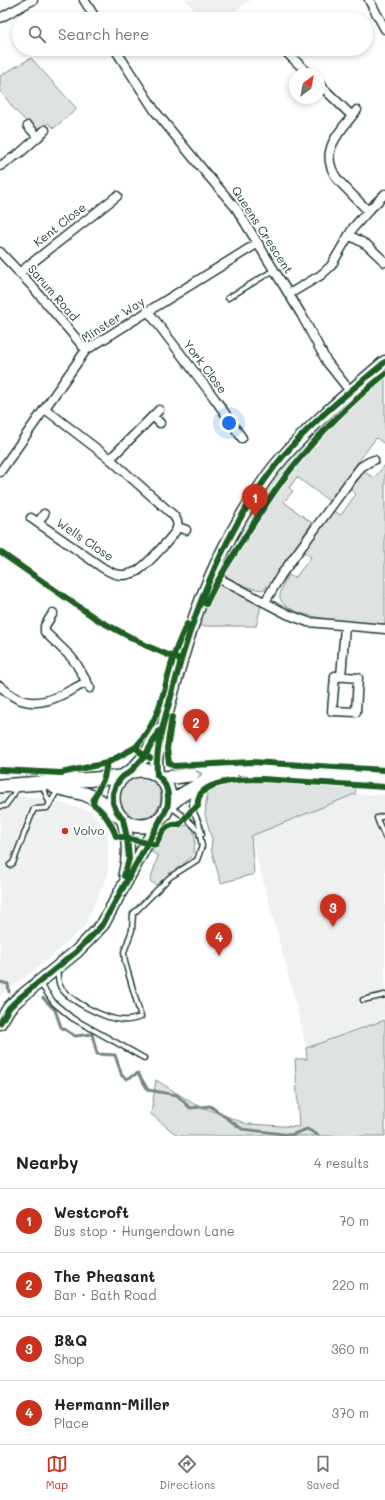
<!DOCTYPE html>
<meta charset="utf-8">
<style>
body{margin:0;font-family:Mali,sans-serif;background:#f6f6f6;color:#202124}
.compass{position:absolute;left:289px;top:68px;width:36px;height:36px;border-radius:50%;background:#fff;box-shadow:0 2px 6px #0003;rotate:32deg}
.you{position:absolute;left:229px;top:423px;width:14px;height:14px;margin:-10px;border:3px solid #fff;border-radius:50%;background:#1a73e8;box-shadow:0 0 0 6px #1a73e833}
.badge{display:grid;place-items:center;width:26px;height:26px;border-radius:50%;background:#c8321e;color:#fff;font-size:13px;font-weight:700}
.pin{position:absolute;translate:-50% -33px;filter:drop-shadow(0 1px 2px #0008)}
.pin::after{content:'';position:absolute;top:21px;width:14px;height:12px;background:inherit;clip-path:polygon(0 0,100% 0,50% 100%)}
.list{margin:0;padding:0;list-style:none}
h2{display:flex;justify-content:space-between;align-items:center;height:52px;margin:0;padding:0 16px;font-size:17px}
h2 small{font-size:13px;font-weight:400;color:#757577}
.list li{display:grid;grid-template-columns:26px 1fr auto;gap:12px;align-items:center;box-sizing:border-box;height:64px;padding:0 16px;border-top:1px solid #e0e0e0}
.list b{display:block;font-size:15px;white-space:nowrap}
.list p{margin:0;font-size:13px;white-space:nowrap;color:#757577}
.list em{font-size:13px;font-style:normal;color:#757577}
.icon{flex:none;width:22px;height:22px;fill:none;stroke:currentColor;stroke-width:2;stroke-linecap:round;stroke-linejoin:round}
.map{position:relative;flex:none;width:385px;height:1136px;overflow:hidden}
.search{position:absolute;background:#fff;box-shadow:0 2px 6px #0003;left:12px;right:12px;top:12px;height:44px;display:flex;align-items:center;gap:10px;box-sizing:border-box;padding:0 14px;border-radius:22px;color:#757577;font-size:15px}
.sheet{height:308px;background:#fff}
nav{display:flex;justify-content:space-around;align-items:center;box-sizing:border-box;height:56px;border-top:1px solid #e0e0e0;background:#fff;font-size:11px;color:#757577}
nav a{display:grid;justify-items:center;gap:2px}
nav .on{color:#c8321e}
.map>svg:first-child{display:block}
</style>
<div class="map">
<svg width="385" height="1136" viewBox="0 0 385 1136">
<rect width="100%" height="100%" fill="#fff"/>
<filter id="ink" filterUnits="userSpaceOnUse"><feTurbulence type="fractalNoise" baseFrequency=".025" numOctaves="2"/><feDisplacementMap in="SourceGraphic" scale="8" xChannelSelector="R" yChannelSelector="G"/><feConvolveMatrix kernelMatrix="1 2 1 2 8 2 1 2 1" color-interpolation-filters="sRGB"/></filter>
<g filter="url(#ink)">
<path fill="#eef1f0" d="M186 0H251L223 19H201Z
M355 794 385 795V1020L306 1048 296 1004 251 836Z
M0 795 43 798 91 811 108 833V875L84 927 44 963 0 996Z"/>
<path fill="#dee3e2" stroke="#7e908b" d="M31 58 77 109 54 128 48 123C46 124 43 128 40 128 30 132 6 98 0 91V76Z
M385 369V444L376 438 329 501 297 477 289 488 293 491 284 502 312 523 269 585 263 590C249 589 234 582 223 574L221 568 243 523 263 493 288 460 328 417Z
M385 465V624C365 622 286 621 280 598 279 591 285 582 288 575L295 578 311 557 303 551 333 511 341 515 356 494 350 489 365 472 374 478Z
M214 583H218L261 606 256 626H197Z
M119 797a21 21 0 1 1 42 0a21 21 0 1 1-42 0Z
M238 781H262L356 787 355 794 251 836 254 874 221 883 211 849 212 839 205 815 207 792 225 784Z
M188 825C193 829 195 832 195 839 195 844 195 849 193 854 186 864 166 877 156 885L150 881 158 856 149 850 157 848 166 830Z
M385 1020V1136H178L151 1114 156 1080 194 1104 247 1124 299 1127 295 1059H307L306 1048Z"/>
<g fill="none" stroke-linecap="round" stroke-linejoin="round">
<path stroke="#758883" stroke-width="3" d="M0 982 8 984 9 992
M43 998 55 1010 61 1027 75 1036 92 1034 97 1054 115 1055 122 1076 127 1079 138 1073 148 1090 177 1095 190 1108 210 1106 242 1129 291 1135 307 1129 318 1135"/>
<defs>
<path id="service" d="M228 298 274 270
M42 785 50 804
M195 792C186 808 200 818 202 834
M0 806H5L14 794 15 787
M385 816 377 818C379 826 383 830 385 837
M10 865 13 863 33 811 34 809 47 808 58 790
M57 971C58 975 58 982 60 986 68 1001 106 1019 122 1020 128 1021 135 1019 141 1017L125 962 124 952 132 930 133 914 170 877 197 860 202 846 199 831 186 818 171 807
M40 983 54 1003 72 1018 144 1058
M363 1000 385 995"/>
<path id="minor" d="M84 0 96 19
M369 0 385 29
M0 18 33 0
M115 49 155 111 204 171 236 208 301 314 327 362 350 391
M283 49 309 74
M319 84 352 116C335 137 319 154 338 180L368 211
M352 116 357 110
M38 137 45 130
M0 166 20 153 38 137 28 126
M349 235 367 245 385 262
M0 252 31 285 86 350
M19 273 117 196
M289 294 321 275 331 266 353 228 368 211 385 194
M148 311 215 399 242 438
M153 416 160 423
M110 459 159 410
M0 472 86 350 258 243
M31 518 103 568C112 573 119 577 129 574 133 573 137 572 140 569 147 564 175 535 177 528 179 522 176 518 172 514L110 459 45 409
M38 523 44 514
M178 527 186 530
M212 575 287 614 308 622 385 629
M265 602 281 575 347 485 361 467 369 462 374 460
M53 613 45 626V632L71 657 77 665 90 688
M335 676 358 678 356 712 332 711Z
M341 677 345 626
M0 686C6 691 13 698 21 700 45 708 66 692 87 682"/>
<path id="secondary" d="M130 772 145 756 159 731
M157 775 156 759C176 671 199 583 248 506 257 492 266 477 277 464 309 426 347 394 385 362
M123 819C128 839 130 853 125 873
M0 1023 9 1008 17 1000 76 952 90 938 103 924 161 817"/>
<path id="primary" d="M113 798a28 28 0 1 1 56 0a28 28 0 1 1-56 0Z
M161 778C185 778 208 770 231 768L385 779
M0 786 122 777
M55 787 85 794 100 801 118 815
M167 808C184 789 207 781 231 774"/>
</defs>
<use href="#service" stroke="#1f3d34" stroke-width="7"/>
<use href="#minor" stroke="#1f3d34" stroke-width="11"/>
<use href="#secondary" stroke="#1f3d34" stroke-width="15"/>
<use href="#primary" stroke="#1f3d34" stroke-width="16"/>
<use href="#service" stroke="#fff" stroke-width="4"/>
<use href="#minor" stroke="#fff" stroke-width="8"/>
<use href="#secondary" stroke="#fff" stroke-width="12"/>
<use href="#primary" stroke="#fff" stroke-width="13"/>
<defs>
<path id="cycleway" d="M0 552 98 620 147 646 180 660
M206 604C216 581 230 561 243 540 258 516 273 492 291 469 318 435 351 402 385 374
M172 717 167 749 169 763 174 766 252 762 385 770
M136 747C161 718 162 694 173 659 176 647 182 635 187 624
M107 763 104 778 94 798 93 804C104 811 111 823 116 836L156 845C160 834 166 823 179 825L192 810 198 806C194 780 244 779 262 779L385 787
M0 770 61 773 107 763 136 747 141 753 150 758
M124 876 129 859 127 838 123 819 117 812 113 803V793L116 785 122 777 130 772 145 756 159 731
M0 1023 9 1008 17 1000 76 952 90 938 103 924 167 808C170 795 168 784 157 775 155 746 166 715 174 686 194 608 226 530 275 466 306 426 347 394 385 362"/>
</defs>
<use href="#cycleway" stroke="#fff" stroke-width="8"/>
<use href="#cycleway" stroke="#1b5e20" stroke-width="6"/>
</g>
<defs><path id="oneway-chevron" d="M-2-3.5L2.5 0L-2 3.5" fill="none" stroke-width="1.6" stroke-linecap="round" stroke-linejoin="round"/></defs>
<use stroke="#8f9e9a" href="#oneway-chevron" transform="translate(199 774) rotate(-14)"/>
</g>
<circle fill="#c8321e" stroke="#fff" stroke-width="1.5" cx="65" cy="831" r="4"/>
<g text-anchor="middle" stroke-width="4" stroke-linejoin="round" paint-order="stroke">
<g font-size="12" fill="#1f3d34" stroke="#fff">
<text transform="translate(60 225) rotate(-38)" y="4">Kent Close</text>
<text transform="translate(262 230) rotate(57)" y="4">Queens Crescent</text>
<text transform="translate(53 293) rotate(49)" y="4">Sarum Road</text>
<text transform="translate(113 320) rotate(-33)" y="4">Minster Way</text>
<text transform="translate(205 367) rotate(53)" y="4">York Close</text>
<text transform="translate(85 540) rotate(34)" y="4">Wells Close</text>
</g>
<g font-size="12" fill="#1f3d34" stroke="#fff" text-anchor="start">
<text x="73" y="835">Volvo</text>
</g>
</g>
</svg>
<svg class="compass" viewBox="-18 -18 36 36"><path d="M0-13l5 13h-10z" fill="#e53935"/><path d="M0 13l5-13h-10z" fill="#757577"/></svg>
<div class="you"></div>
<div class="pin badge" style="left:255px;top:517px">1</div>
<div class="pin badge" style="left:196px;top:742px">2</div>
<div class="pin badge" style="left:333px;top:927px">3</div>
<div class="pin badge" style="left:219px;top:956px">4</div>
<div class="search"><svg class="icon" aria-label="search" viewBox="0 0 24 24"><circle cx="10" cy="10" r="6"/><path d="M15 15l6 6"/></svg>Search here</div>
</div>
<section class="sheet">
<h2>Nearby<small>4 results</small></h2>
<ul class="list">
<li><span class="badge">1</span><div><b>Westcroft</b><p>Bus stop · Hungerdown Lane</p></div><em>70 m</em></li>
<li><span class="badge">2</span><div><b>The Pheasant</b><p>Bar · Bath Road</p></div><em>220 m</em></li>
<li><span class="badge">3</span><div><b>B&amp;Q</b><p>Shop</p></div><em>360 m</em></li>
<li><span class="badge">4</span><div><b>Hermann-Miller</b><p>Place</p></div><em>370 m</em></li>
</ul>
</section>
<nav>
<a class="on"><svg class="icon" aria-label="map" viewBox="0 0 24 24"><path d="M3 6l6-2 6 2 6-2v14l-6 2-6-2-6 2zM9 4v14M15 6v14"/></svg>Map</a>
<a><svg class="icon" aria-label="directions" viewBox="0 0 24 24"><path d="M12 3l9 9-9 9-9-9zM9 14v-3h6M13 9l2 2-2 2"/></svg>Directions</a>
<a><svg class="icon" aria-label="saved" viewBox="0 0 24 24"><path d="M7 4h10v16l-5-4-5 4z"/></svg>Saved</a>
</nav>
